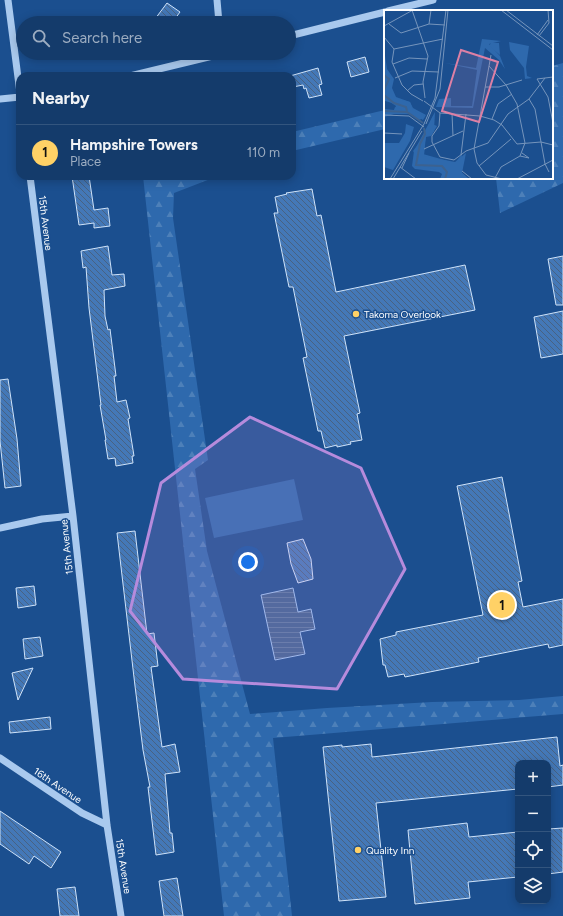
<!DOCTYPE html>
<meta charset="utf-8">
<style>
body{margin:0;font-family:Figtree,sans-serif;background:#1d4271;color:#f1f3f6}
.controls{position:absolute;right:12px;bottom:12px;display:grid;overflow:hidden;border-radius:8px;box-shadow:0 2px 10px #0003}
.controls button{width:36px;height:36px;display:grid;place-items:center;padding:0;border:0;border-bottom:1px solid #33557e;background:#143b6b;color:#f1f3f6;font:20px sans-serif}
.you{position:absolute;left:248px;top:562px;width:14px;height:14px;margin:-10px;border:3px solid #fff;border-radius:50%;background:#1a73e8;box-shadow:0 0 0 6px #1a73e833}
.badge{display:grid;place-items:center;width:26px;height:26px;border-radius:50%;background:#ffd166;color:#111;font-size:13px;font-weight:700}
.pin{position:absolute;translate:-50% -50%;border:2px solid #fff;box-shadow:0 1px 4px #0006}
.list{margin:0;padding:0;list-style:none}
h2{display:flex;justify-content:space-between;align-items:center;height:52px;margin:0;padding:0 16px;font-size:17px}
h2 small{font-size:13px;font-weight:400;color:#9dadc1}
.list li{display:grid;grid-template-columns:26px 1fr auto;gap:12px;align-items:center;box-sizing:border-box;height:56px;padding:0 16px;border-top:1px solid #33557e}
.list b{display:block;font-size:15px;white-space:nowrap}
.list p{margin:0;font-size:13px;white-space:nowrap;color:#9dadc1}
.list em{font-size:13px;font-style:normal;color:#9dadc1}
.icon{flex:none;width:22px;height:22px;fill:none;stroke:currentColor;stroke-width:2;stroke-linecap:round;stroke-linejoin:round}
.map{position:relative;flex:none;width:563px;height:916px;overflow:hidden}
.search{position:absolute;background:#143b6b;box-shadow:0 2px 10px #0003;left:16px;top:16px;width:280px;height:44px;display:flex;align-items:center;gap:10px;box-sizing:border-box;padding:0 14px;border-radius:22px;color:#9dadc1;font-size:15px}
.panel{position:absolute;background:#143b6b;box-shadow:0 2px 10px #0003;left:16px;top:72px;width:280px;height:108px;border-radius:12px}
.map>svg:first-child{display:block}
</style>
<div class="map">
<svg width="563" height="916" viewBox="0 0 563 916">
<defs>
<pattern id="forest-firs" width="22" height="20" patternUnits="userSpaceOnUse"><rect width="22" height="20" fill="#2e69ad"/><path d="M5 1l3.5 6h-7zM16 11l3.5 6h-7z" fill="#4d80b9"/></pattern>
<pattern id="water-rules" width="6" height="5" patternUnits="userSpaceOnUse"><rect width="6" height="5" fill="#3c6290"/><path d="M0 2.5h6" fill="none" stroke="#597aa1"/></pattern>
<pattern id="building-back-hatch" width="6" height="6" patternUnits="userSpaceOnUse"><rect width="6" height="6" fill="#4478b7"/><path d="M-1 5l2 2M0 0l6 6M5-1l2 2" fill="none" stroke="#486282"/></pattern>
</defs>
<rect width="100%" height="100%" fill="#1b4f8f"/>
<path fill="url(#forest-firs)" d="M563 63V183L500 213 496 178H552V66Z
M385 110V129L292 151V132Z
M143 176H218L174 193 173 218 208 460 195 469 207 551 250 714 327 708 432 702 519 700 563 696V714L273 738 292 916H224Z"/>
<path fill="#2e69ad" d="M294 479 303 520 214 538 205 498Z"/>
<path fill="url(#water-rules)" stroke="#9cc4f0" d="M293 588 298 612 311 609 315 629 300 632 305 654 275 660 261 595Z"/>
<path fill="url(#building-back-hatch)" stroke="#cfe3fa" d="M167 3 180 12 172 23H152Z
M365 57 369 72 351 77 347 62Z
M318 68 322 84 319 85 322 95 309 98 306 88 304 89 303 85 293 87 292 76H290Z
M72 176H89L94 210 108 208 110 226 94 228V223L79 225Z
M312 189 317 216 321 215 336 292 465 265 475 310 344 336 360 413 357 414 362 440 350 442 351 444 337 447V445L325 448 321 431H318L303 358 307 357 293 287H289L274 213H278L275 197 287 194 286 193Z
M108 246 112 275 124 274 125 286 104 290 105 316 108 330 110 329 116 376H114L117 402 126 400 130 418 128 419 134 456H132L133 463 116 466 115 458 108 459 105 440H106L100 405H101L89 308 86 267 83 268 81 251Z
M563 256V305H556L548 259Z
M563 311V354L541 358 534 317Z
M8 379 17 439 21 486 5 488 0 441V380Z
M502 477 522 581 518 582 523 607 563 599V645L549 648 548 644 478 658 479 662 405 677 404 674 388 677 385 665H383L380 639 396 635V632L483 615 457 486Z
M135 531 147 634 154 633 158 666 151 667 162 747 175 744 180 772 165 774 170 833H172L174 852 156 855 148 787H150L143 750 135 686 117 533Z
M303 539 311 559 313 579 298 583 291 564 287 543Z
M34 586 36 605 18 608 16 588Z
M40 637 43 656 25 659 23 639Z
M33 668 18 700 12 673Z
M50 717 51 729 10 733 9 722Z
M557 737 560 766 563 765V785L548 787V763H518V789L376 803 386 897 339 901 323 747 342 745V747L371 744 372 757Z
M0 811 61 852 51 868 34 856 29 864 0 844Z
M467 823 469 837 518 832V877L468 882 470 898 415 904 408 830Z
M563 828V872L548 874V829Z
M177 878 183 916H164L159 881Z
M75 887 79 916H60L57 889Z"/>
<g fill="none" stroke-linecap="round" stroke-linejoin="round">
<path stroke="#a9c9ee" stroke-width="7" d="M8 0 20 93
M217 0 219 23
M388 11 433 0
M289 36 385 12
M130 76 225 53
M0 99 20 97
M30 176 73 516 107 825 121 916
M0 528 42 519 73 516
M0 758 82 813 107 825"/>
</g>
<path fill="#b68bdc" fill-opacity="0.2" stroke="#b68bdc" stroke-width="3" stroke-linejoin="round" d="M250 417 361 468 405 569 337 689 183 679 130 611 161 483Z"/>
<g fill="#ffd166" stroke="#1b4f8f" stroke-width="1.5">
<circle cx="356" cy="314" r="4"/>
<circle cx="358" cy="850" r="4"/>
</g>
<g text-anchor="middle" stroke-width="3" stroke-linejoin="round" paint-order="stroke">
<g font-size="10" fill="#fff" stroke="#1b4f8f">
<text transform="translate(46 223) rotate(83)" y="4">15th Avenue</text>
<text transform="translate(66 547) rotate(-96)" y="4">15th Avenue</text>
<text transform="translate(58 785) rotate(34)" y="4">16th Avenue</text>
<text transform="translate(124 866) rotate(81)" y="4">15th Avenue</text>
</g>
<g font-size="10" fill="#fff" stroke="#1b4f8f" text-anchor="start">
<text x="364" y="318">Takoma Overlook</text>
<text x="366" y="854">Quality Inn</text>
</g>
</g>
<g transform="translate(384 10)">
<rect width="169" height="169" fill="#1b4f8f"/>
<path d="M98 29 117 31 105 34 116 46 121 59 115 50 101 38 89 98 52 97 55 89 67 88V96H88L93 60 61 53 92 58ZM125 32 145 36 142 57 143 66 148 68 141 69 140 58 126 40ZM0 39 3 59 10 69 8 78 12 87 26 92 29 98 42 105 39 110 29 104H10L0 107V99L10 101 12 96 0 88ZM51 102 50 121 47 126 42 127 39 144 71 153 78 144 77 162 85 169H56L58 164 55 162 31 159 28 156 30 141ZM22 114 30 117 26 131 9 160 0 157V133H15L21 123Z" fill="#2e69ad"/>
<path d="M107 33H115L116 45 105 36ZM0 54 8 70 6 79 11 88 26 92 29 100 41 106 40 108 35 110 27 104H0V99L10 100 11 97 18 100 12 94 1 91ZM50 104 48 114 53 116 47 126 42 125 40 146 71 152 82 143 78 163 85 169H58L63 163 33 154V147L29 141 36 132Z" fill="#2e69ad"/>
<path fill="none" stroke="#3c6290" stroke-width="2" d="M0 65 5 69 0 80M0 85 10 93 22 97 23 101M0 101 23 102 39 113M40 118 41 124 36 134 32 155 58 156 63 162 61 169"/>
<path fill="none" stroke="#7695bc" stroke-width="1" d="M28 0 44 46 39 72 41 88M117 0 169 40M122 0 169 36M5 14 17 23 45 14 61 15M45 14 47 0M0 16 29 0M153 25 164 10M155 26 165 13 164 0M0 27 10 39 8 52 18 75 27 84 39 91M10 39 59 29M107 45 90 139 93 153 102 165 118 169M9 54 25 48 43 49M105 56 122 75 133 94 141 133 136 146 117 157 111 168M169 67 153 69 164 87 169 113M11 68 28 61 55 62M101 77H115L138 70M23 81 30 75 39 74M145 89 151 99 161 154 165 162M40 91 56 103 96 106 110 110 118 115 133 134 157 132 169 135M56 103 55 116 48 126V132L56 147 70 150 82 141 104 133 124 104 145 89 161 68M68 104 69 126M0 105 25 106 40 117M108 109 114 94 128 84M42 114 56 79 64 0M0 123 18 124M40 139 79 121M77 145 82 104M136 146 145 148 138 143M95 156 127 129M16 157 32 169M18 158 25 143M78 161 88 169M6 169 40 114 51 88 62 0M9 169 38 121M133 169 169 150"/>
<path fill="#dd80a5" fill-opacity="0.15" stroke="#dd80a5" stroke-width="2" d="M77 40 114 52 95 112 58 101Z"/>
<rect width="169" height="169" fill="none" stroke="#fff" stroke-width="2"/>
</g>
</svg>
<div class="controls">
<button>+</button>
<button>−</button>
<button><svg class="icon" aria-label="locate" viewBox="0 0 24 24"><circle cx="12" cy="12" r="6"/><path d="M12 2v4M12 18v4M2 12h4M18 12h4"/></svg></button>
<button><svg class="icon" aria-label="layers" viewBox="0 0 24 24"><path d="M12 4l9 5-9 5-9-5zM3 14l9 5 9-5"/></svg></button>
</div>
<div class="you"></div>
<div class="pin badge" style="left:502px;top:605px">1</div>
<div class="search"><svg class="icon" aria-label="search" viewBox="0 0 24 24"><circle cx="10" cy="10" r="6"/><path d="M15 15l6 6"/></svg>Search here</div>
<section class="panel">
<h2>Nearby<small></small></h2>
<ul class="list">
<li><span class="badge">1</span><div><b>Hampshire Towers</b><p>Place</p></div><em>110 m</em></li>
</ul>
</section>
</div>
